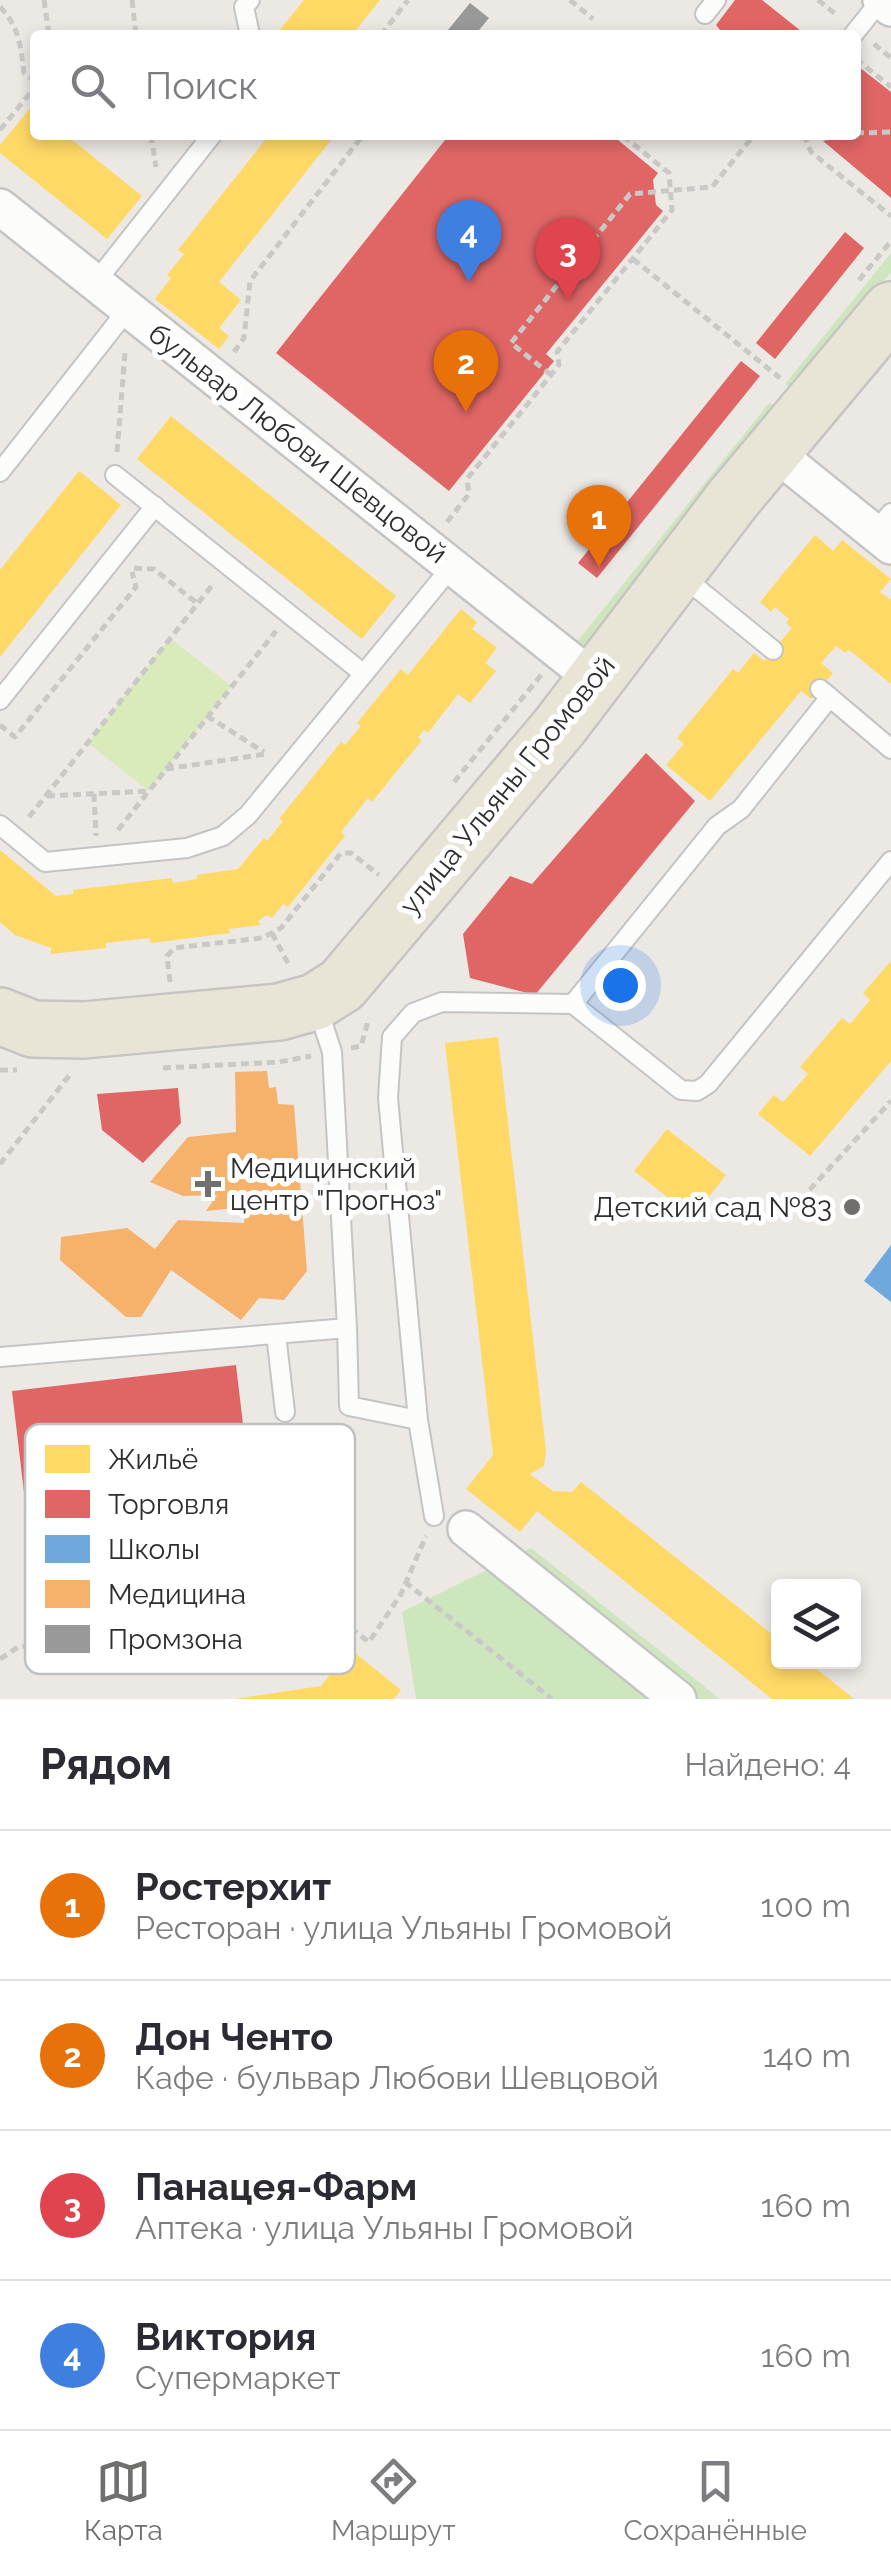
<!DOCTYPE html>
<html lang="ru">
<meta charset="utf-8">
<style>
body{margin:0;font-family:Raleway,sans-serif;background:#f7f7f7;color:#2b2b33}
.controls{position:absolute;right:30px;bottom:30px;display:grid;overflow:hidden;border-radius:10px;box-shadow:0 5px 15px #0003}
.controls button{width:90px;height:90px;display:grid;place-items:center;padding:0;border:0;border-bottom:2px solid #e1e1e2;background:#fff;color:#2b2b33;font:50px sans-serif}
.you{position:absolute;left:620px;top:985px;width:35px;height:35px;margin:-25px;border:8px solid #fff;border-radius:50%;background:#1a73e8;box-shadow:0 0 0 15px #1a73e833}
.badge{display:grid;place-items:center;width:65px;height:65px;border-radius:50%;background:#706f6e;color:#fff;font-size:32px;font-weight:700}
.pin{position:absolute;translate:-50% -82px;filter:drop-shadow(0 2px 5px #0008)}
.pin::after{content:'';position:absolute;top:52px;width:35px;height:30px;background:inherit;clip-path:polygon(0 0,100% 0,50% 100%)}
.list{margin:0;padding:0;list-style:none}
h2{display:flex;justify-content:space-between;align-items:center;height:130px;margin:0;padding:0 40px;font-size:42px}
h2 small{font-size:32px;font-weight:400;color:#7c7c81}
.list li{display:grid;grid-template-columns:65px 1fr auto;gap:30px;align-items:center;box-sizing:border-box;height:150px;padding:0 40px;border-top:2px solid #e1e1e2}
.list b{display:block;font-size:38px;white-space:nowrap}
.list p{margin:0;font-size:32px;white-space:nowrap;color:#7c7c81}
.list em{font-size:32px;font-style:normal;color:#7c7c81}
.icon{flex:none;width:55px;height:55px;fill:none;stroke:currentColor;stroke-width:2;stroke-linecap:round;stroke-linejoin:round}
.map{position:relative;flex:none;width:891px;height:1699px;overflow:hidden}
.search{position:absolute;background:#fff;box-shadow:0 5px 15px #0003;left:30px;right:30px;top:30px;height:110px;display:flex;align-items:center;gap:25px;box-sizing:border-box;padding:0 35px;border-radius:10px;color:#7c7c81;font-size:38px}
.sheet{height:730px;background:#fff}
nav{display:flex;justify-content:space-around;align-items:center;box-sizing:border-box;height:140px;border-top:2px solid #e1e1e2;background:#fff;font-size:28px;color:#7c7c81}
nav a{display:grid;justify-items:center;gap:5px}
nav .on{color:#706f6e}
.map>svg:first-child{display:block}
</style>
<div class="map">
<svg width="891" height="1699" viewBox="0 0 891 1699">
<rect width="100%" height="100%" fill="#ece8e4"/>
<path fill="#cee6be" d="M891 253V272L795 392 785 384Z
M770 402 780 409 594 641 586 645 576 643Z
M531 1548 720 1699H416L402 1612Z"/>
<path fill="#d9eabb" d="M170 638 231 686 149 791 88 743Z"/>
<path fill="#ffd966" d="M304 0H380L352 35H282L278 32Z
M31 107 35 110V135H66L142 196 107 239 0 153V145Z
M269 135H335L219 282 241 300 219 328 229 336 219 349 155 299 171 278 167 275 184 254 178 250Z
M171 416 396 596 362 639 137 459Z
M79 471 121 505 0 657V570Z
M815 535 833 551 842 540 891 579 880 592 891 600V684L849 650 845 653 836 646 821 663 833 673 811 699 801 691 710 801 666 765 684 744 677 738 733 669 738 673 754 653 764 661 792 628 786 623 789 619 775 607 771 612 760 602Z
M461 609 477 622 472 629 497 648 485 663 496 671 470 703 458 694 428 733 424 730 418 737 422 740 372 802 368 798 341 832 345 836 288 907 283 904 272 918 267 915 259 920 260 925 229 929 230 933 151 943 150 938 106 943V948L51 954V948L15 935 0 922V850L56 896 73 894V890L172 878 173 883 197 879V875L238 869 264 838 267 841 283 821 279 819 341 742 345 745 361 726 357 723 401 669 408 675Z
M891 961V1061L810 1156 758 1114 774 1095 783 1102 808 1074 800 1067 842 1018 850 1024 870 1000 863 993Z
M498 1037 546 1451 544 1466 530 1474 553 1491 572 1492 581 1482 778 1639V1661H807L854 1699H772L537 1511 520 1532 466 1489 493 1455 445 1043Z
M667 1129 726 1175 693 1217 634 1171Z
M350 1649 401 1690 394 1699H234L321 1686Z"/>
<path fill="#e06666" d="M735 0H762L806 35H724L716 25Z
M859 67 891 92V198L823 141 828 140V135H856V71Z
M449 135H612L658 173 653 180 656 205 663 211 546 354 554 361 449 491 276 353Z
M845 232 864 248 775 359 756 343Z
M741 361 760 376 597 578 578 563Z
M646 753 695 801 535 995 470 978 463 934 510 876 532 884Z
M178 1088 181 1123 143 1163 102 1130 97 1094Z
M236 1365 262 1585 38 1611 12 1391Z"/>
<path fill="#6fa8dc" d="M891 1245V1302L864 1281Z"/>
<path fill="#f6b26b" d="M267 1071 269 1088 276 1087 278 1104 294 1105 307 1271 284 1300 259 1298 241 1320 171 1270 141 1317H126L60 1260 61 1237 127 1228 155 1249 178 1220 244 1223 245 1207 206 1211 217 1195 183 1196 150 1182 188 1137 236 1132 235 1072Z"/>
<path fill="#999" d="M470 3 489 18 475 35H444Z"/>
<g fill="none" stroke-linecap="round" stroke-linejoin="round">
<defs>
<path id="lane" d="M250 0 244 7 250 35
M705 14 716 0
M853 35 881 0
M95 283 212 135
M0 472 128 309
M115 475 364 674
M875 532 891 513
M681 575 773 650
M820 689 891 749
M0 700 155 506
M0 825 45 862 187 848 223 836 248 815 453 565
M573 1004 717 826 741 809 830 697
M347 1328 349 1406 418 1420 434 1516
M276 1334 285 1412
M0 1357 347 1328 332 1052 318 1009
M418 1420 388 1098 392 1037 413 1013 442 1002 573 1004 681 1090 697 1091 708 1084 891 861"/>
<path id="street" d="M881 0 891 8
M0 207 595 680
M773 451 891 546
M466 1529 678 1699"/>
<path id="primary" d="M0 1016 33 1029 84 1030 279 1012 315 1002 342 985 560 726 732 500 891 310"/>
</defs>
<use href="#lane" stroke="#c5c4c5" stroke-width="22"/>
<use href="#street" stroke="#c5c4c5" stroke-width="40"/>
<use href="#primary" stroke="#c6c5c4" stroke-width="60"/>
<path stroke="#c9c9c8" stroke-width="5" stroke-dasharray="8 5" stroke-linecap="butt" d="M44 0 49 35
M132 0 136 35
M570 0 593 19
M818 0 838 16
M0 7C19 26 21 47 24 73L35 81
M381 35 408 0
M874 44 891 58
M856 59 891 87
M0 130 35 87
M856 133 891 132
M151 135 156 167
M804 135 811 152 891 216
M633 259 780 378
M859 280 891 241
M234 352 244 338 250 281 363 135
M551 375 511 343 630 194 712 187 754 135
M117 452 125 353
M447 522 469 494 467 479 559 365 557 352 672 210 669 173 622 135
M134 568 154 569 198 604
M207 716 264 752
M0 725 15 737 136 587 132 572
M166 769 266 754
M454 782 542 674
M94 794 96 836
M47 796 149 791
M29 817 214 583
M118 830 276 631
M272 933 290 967
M170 982 167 956 174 948 262 938 281 928 341 853H351L379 875
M351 1048 361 1046 369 1018
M163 1068 279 1062 311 1056
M0 1070H17
M0 1164 72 1072
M792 1209 891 1101
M405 1582 552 1699
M0 1659 18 1647 323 1607 369 1642 401 1594 426 1536"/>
<use href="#lane" stroke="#fcfcfb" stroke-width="18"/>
<use href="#street" stroke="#fcfcfb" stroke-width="35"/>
<use href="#primary" stroke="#e8e4d6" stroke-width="55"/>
</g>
<g fill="#706f6e" stroke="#fff" stroke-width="4">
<path d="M203 1169h10v10h10v10h-10v10h-10v-10h-10v-10h10z"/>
<circle cx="852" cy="1207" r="10"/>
</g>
<g text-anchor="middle" stroke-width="10" stroke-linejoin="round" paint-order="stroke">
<g font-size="28" fill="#2e2e2e" stroke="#fff">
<text transform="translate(298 443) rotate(38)" y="10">бульвар Любови Шевцовой</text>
<text transform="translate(507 785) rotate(-51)" y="10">улица Ульяны Громовой</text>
</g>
<g font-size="28" fill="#2e2e2e" stroke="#fff" text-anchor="start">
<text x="230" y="1178">Медицинский<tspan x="230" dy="32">центр "Прогноз"</tspan></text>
<text x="832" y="1217" text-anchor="end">Детский сад №83</text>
</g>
</g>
<rect x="25" y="1424" width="330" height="250" rx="15" fill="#fff" stroke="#c0c0c0" stroke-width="2.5"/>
<rect x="45" y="1445" width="45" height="28" fill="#ffd966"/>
<rect x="45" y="1490" width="45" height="28" fill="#e06666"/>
<rect x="45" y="1535" width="45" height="28" fill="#6fa8dc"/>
<rect x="45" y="1580" width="45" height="28" fill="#f6b26b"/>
<rect x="45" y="1625" width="45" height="28" fill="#999"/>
<g font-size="28" fill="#2e2e2e">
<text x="108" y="1469">Жильё</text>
<text x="108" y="1514">Торговля</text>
<text x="108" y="1559">Школы</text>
<text x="108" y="1604">Медицина</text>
<text x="108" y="1649">Промзона</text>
</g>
</svg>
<div class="controls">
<button><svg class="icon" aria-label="layers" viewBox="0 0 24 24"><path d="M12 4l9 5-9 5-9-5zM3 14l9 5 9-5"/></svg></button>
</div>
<div class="you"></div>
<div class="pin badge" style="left:599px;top:567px;background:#e8710a">1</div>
<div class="pin badge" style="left:466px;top:412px;background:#e8710a">2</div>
<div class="pin badge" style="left:568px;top:300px;background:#e0444e">3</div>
<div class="pin badge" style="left:469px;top:282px;background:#3f7fe0">4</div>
<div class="search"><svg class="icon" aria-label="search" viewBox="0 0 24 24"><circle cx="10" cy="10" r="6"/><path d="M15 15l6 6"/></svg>Поиск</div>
</div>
<section class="sheet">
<h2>Рядом<small>Найдено: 4</small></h2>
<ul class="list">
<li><span class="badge" style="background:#e8710a">1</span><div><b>Ростерхит</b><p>Ресторан · улица Ульяны Громовой</p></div><em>100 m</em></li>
<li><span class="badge" style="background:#e8710a">2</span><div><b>Дон Ченто</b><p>Кафе · бульвар Любови Шевцовой</p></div><em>140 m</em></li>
<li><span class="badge" style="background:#e0444e">3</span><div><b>Панацея-Фарм</b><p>Аптека · улица Ульяны Громовой</p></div><em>160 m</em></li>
<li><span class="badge" style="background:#3f7fe0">4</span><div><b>Виктория</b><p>Супермаркет</p></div><em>160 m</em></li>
</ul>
</section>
<nav>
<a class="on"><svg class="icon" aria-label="map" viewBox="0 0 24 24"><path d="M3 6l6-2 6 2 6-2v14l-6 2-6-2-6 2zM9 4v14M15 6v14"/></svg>Карта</a>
<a><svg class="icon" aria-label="directions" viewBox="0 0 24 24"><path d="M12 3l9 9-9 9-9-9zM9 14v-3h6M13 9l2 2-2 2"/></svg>Маршрут</a>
<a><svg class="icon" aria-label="saved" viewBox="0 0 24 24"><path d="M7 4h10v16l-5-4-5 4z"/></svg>Сохранённые</a>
</nav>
